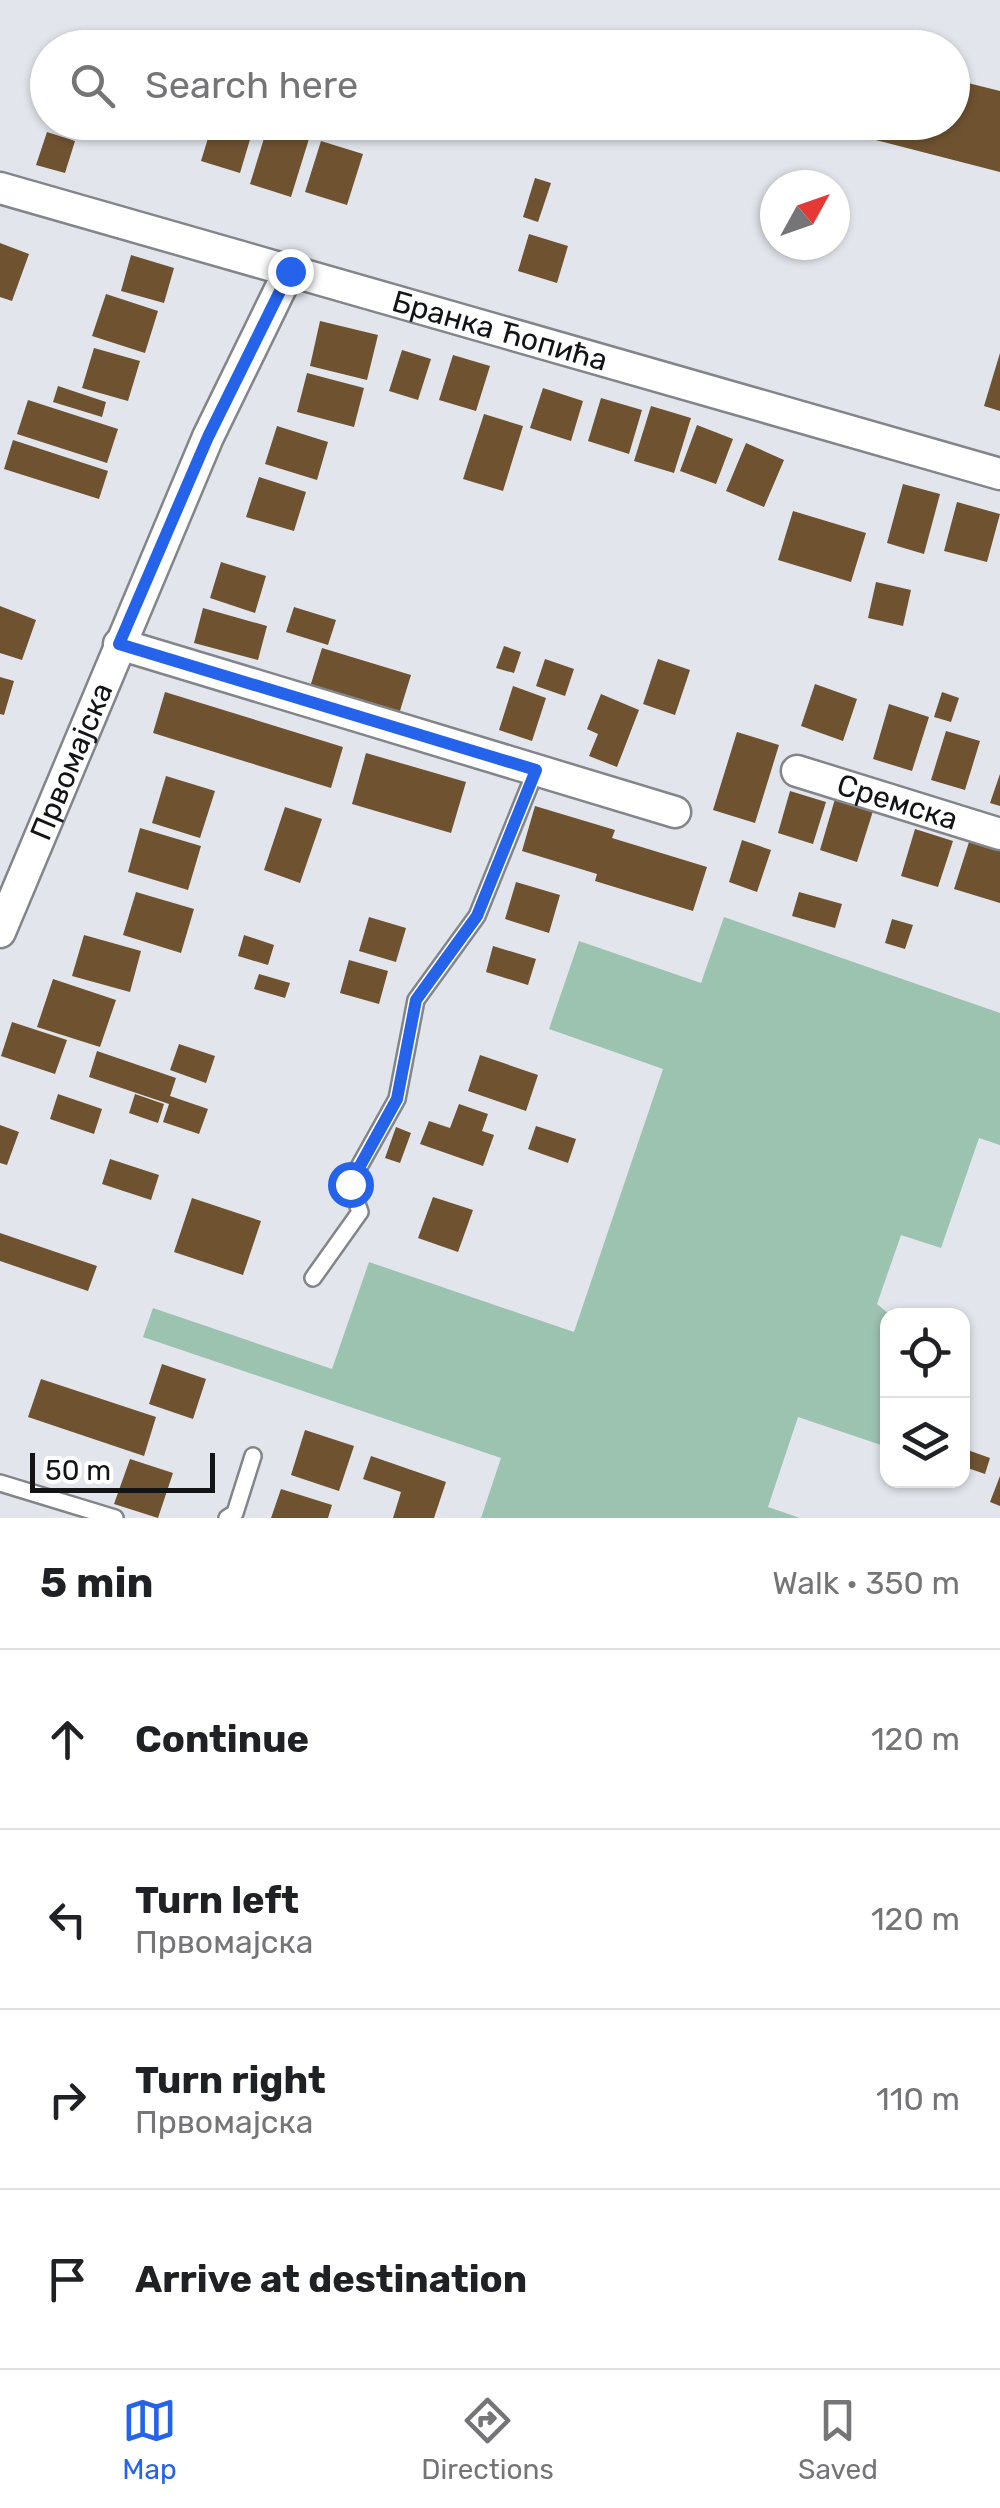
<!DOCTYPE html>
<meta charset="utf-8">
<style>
body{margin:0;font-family:Rubik,sans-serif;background:#f6f6f6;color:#202124}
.controls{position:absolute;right:30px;bottom:30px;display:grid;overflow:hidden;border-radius:20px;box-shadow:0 2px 8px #0004}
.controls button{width:90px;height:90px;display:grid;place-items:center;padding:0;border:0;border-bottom:2px solid #e0e0e0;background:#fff;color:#202124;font:50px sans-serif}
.compass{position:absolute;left:760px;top:170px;width:90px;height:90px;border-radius:50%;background:#fff;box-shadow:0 2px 8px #0004;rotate:50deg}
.scale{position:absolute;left:30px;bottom:25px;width:185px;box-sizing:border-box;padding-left:10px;border:5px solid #131416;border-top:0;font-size:28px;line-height:35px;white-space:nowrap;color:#131416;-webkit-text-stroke:8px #fff;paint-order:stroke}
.stop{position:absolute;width:30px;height:30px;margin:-22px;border:8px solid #2563eb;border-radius:50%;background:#fff}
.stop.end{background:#2563eb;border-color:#fff;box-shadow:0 2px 10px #0008}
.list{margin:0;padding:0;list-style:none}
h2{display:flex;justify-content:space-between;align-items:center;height:130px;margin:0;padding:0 40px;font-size:42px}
h2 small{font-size:32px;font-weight:400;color:#757577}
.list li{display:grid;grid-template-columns:65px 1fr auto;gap:30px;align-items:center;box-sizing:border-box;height:180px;padding:0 40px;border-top:2px solid #e0e0e0}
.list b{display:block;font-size:38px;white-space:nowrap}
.list p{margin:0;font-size:32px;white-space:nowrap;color:#757577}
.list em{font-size:32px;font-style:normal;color:#757577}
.icon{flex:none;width:55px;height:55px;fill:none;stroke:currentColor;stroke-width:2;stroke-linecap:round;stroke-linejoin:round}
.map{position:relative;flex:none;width:1000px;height:1518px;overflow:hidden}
.search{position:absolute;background:#fff;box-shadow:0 2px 8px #0004;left:30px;right:30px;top:30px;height:110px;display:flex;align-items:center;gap:25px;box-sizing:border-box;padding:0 35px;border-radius:55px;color:#757577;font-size:38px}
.sheet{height:850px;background:#fff}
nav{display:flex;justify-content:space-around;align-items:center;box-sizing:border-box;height:140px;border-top:2px solid #e0e0e0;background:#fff;font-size:28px;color:#757577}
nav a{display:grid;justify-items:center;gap:5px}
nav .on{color:#2563eb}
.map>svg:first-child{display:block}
</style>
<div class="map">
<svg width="1000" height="1518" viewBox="0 0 1000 1518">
<rect width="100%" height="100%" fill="#e2e6ec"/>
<path fill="#9cc2b0" d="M724 917 1000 1013V1145L979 1138 941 1248 901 1235 877 1304 890 1315 887 1447 798 1417 768 1507 800 1518H481L501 1458 143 1337 153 1308 332 1369 369 1262 574 1332 663 1069 549 1029 579 941 701 983Z"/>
<path fill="#6f5230" d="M952 79 1000 91V172L833 129 834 122H952Z
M213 122 254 126 240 173 201 161Z
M269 122 312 129 291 197 250 184Z
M47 132 75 141 65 173 36 165Z
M321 141 363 154 347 205 305 192Z
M535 178 551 183 538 222 523 217Z
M529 234 568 246 557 283 518 271Z
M0 243 29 254 12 301 0 297Z
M131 255 174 268 164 303 121 291Z
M106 294 158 311 145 353 92 336Z
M320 321 378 335 367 380 310 366Z
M94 348 140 361 128 401 82 388Z
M402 350 431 359 418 400 389 391Z
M1000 353V411L984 406Z
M453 355 490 366 476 411 439 400Z
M307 373 364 388 354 427 297 412Z
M58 386 106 402 102 417 53 402Z
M543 388 583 401 571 441 530 428Z
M601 398 642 410 629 454 588 441Z
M28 400 118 429 107 463 17 434Z
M651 406 691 418 674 473 634 461Z
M484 414 523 426 503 491 463 479Z
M697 425 733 439 716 484 680 471Z
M277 426 328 442 317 480 265 464Z
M13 440 108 471 99 499 4 469Z
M746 443 784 460 764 507 726 491Z
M259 477 306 492 294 531 246 517Z
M903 484 940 494 924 554 887 543Z
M957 502 1000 514 987 562 944 551Z
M793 511 866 533 851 582 778 560Z
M221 562 266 576 255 613 210 598Z
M876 582 911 590 903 626 868 618Z
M0 606 36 620 22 660 0 653Z
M294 607 336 620 328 645 286 632Z
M203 608 267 626 258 660 194 643Z
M504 646 521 652 514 673 496 668Z
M322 648 411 675 399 714 310 687Z
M545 659 574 669 565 696 536 686Z
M658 659 690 670 675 715 643 704Z
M0 677 14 681 4 715 0 714Z
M815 684 857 699 843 741 801 726Z
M513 686 546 698 532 741 499 730Z
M165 692 343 747 331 788 153 733Z
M942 692 959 698 951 722 934 717Z
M601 694 639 710 617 767 589 756 598 734 587 729Z
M889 704 929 717 912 771 873 759Z
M946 731 980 741 965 790 931 780Z
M737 732 779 745 755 823 713 810Z
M366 753 466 782 451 833 352 804Z
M1000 774V806L990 803Z
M166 776 215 791 200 838 152 823Z
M790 791 826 802 813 844 778 833Z
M835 799 873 811 857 862 820 850Z
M535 806 615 830 612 838 707 867 693 911 595 881 597 874 522 851Z
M285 807 322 819 300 883 264 870Z
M140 828 201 846 188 890 128 872Z
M915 829 953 841 938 887 901 876Z
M742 840 771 850 757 892 729 882Z
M969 842 1000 851V903L954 889Z
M516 882 560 895 549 933 505 919Z
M136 892 194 909 181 953 123 935Z
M799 892 842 904 835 928 792 916Z
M369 917 406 928 396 962 359 951Z
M892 919 913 925 905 949 885 943Z
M84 935 141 951 130 992 72 976Z
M244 935 274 945 268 965 238 956Z
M493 946 536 959 528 985 486 972Z
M349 960 388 971 379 1004 340 993Z
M259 974 290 983 285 998 254 989Z
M53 979 116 1000 100 1047 37 1027Z
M12 1022 67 1040 55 1074 1 1056Z
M179 1044 215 1056 206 1083 170 1070Z
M97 1051 176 1078 170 1096 208 1109 199 1134 163 1122 169 1104 89 1077Z
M480 1055 538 1075 526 1111 468 1091Z
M58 1094 102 1109 94 1134 50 1119Z
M135 1094 164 1104 158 1123 129 1113Z
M459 1104 488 1114 482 1131 494 1135 483 1166 420 1144 429 1121 450 1128Z
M0 1125 19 1132 7 1165 0 1163Z
M536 1126 576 1139 568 1163 528 1149Z
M396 1127 411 1133 400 1163 385 1158Z
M110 1159 159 1175 151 1200 102 1184Z
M433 1197 473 1210 458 1252 418 1238Z
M192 1198 261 1221 243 1275 174 1252Z
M0 1233 97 1266 88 1291 0 1261Z
M162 1364 206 1379 193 1419 149 1404Z
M41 1379 156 1417 144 1456 28 1417Z
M305 1430 354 1446 339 1491 291 1475Z
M962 1448 990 1458 985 1474 962 1466Z
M371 1456 446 1482 434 1518H393L401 1492 363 1479Z
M130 1459 173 1473 158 1518 114 1504Z
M1000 1476V1506L990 1502Z
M281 1489 332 1505 328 1518H271Z"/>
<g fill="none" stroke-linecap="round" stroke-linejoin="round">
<defs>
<path id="service" d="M313 1278 360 1212 350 1183 397 1099 416 1000 477 916 536 770
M0 1483 115 1518
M227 1518 235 1513 253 1456"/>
<g id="minor">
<path id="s1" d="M0 188 1000 474"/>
<path d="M119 644 675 812"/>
<path id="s2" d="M797 771 1000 834"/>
<path id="s3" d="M0 932 208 437 289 271"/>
</g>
</defs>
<use href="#service" stroke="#82858a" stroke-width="20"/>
<use href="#minor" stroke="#82858a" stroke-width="35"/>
<use href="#service" stroke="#fff" stroke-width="15"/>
<use href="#minor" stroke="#fff" stroke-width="30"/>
</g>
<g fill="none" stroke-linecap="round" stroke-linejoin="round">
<path stroke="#2563eb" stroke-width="12" d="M290 271 208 437 119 644 536 770 477 916 416 1000 397 1099 350 1184"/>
</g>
<g text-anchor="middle" stroke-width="10" stroke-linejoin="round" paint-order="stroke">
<g font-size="30" fill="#131416" stroke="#fff">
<text dy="10" stroke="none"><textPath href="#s1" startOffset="520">Бранка Ћопића</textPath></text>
<text dy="10" stroke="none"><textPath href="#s3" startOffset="185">Првомајска</textPath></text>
<text dy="10" stroke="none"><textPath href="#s2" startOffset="105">Сремска</textPath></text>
</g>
</g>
</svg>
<div class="controls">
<button><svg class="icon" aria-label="locate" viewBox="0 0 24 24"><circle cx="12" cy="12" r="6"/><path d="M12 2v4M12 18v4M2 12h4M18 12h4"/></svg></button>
<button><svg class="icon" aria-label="layers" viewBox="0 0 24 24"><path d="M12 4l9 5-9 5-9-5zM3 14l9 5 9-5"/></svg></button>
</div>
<svg class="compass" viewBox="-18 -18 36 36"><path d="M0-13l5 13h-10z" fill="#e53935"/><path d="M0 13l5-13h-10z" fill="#757577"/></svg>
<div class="scale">50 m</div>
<div class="stop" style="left:350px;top:1184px"></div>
<div class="stop end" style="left:290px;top:271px"></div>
<div class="search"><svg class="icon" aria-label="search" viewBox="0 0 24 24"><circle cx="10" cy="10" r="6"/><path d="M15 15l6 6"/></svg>Search here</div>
</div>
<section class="sheet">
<h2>5 min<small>Walk · 350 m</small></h2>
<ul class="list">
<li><svg class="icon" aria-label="ahead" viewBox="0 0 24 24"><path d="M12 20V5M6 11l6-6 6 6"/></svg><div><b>Continue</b></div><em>120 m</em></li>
<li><svg class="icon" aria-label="left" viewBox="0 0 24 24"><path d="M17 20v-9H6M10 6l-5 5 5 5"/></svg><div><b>Turn left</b><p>Првомајска</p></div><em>120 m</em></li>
<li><svg class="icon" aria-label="right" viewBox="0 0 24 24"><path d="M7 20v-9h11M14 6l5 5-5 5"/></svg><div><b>Turn right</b><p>Првомајска</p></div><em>110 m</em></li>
<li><svg class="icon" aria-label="arrive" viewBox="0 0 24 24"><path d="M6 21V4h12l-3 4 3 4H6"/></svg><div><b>Arrive at destination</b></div></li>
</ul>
</section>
<nav>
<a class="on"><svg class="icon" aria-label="map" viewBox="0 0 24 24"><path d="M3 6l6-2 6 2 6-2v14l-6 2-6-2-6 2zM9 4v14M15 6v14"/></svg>Map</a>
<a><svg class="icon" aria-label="directions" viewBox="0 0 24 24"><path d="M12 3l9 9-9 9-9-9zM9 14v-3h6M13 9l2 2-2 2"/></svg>Directions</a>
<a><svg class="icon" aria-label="saved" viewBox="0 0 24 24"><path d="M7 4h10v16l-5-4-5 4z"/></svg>Saved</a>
</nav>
